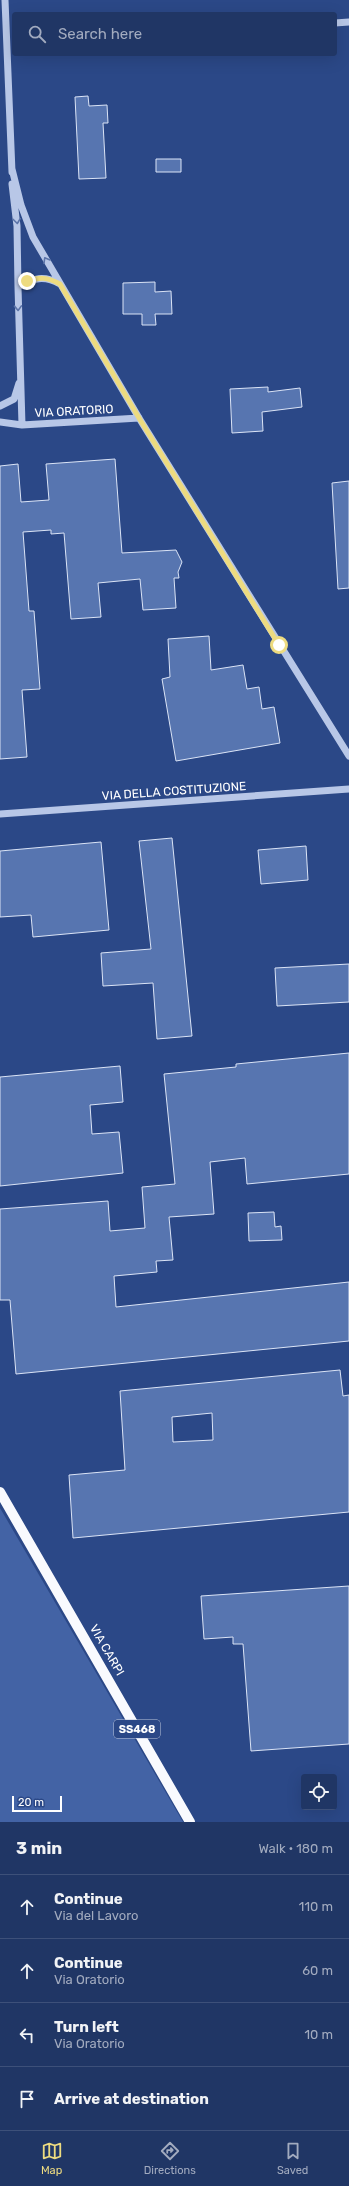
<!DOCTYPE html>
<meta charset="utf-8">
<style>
body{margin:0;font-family:Rubik,sans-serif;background:#283e6b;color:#f1f3f6}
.controls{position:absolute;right:12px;bottom:12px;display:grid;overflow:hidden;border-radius:4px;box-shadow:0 4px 16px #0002}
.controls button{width:36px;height:36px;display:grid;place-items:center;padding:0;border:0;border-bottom:1px solid #3d5079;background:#203665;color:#f1f3f6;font:20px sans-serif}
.scale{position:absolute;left:12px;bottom:10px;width:50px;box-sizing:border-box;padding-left:4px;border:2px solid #fff;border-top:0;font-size:11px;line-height:14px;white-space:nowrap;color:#fff;-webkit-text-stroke:3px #2b4887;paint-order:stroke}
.stop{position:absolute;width:12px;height:12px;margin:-9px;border:3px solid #eddb80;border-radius:50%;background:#fff}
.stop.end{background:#eddb80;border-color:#fff;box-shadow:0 1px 4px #0008}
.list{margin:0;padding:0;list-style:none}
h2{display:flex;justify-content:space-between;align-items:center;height:52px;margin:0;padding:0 16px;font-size:17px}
h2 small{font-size:13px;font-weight:400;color:#a2abbf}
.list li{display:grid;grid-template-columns:26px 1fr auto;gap:12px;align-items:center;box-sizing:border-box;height:64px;padding:0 16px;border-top:1px solid #3d5079}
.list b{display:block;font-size:15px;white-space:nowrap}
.list p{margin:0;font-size:13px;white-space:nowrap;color:#a2abbf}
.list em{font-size:13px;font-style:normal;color:#a2abbf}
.icon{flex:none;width:22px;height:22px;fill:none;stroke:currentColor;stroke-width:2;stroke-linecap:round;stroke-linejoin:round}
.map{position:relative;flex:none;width:349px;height:1822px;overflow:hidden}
.search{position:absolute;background:#203665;box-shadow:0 4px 16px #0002;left:12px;right:12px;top:12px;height:44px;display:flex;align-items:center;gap:10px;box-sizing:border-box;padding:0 14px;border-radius:4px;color:#a2abbf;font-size:15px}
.sheet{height:308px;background:#203665}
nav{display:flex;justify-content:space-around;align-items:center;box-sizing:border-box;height:56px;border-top:1px solid #3d5079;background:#203665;font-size:11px;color:#a2abbf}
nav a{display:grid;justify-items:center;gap:2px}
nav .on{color:#eddb80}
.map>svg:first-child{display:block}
</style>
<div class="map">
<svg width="349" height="1822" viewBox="0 0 349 1822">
<rect width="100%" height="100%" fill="#2b4887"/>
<path fill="#4363a5" d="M0 1508 183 1822H0Z"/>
<path fill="#5775b0" stroke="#dbe4f6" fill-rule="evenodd" d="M88 96 89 106 107 105 108 123H103L106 178 79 179 75 97Z
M156 159H181V172H156Z
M155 282V292L171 291 172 314H155L156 325H142V314H123V283Z
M268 387V392L300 388 302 407 262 412 263 431 232 433 230 389Z
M115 459 122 553 176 550 182 562 178 572 179 578H174L176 608 143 610 140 579 98 583 101 617 71 619 64 533 51 534V530L23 532 29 611H34L40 689 22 690 27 757 0 759V466L18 464 21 502 49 500 46 464Z
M349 481V588L338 589 332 483Z
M209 636 211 670 243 665 247 689 259 687 262 709 274 707 280 743 176 761 162 679 170 677 168 639Z
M172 838 192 1036 157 1039 153 983 103 986 101 953 151 949 139 841Z
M101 842 109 930 33 937 31 915 0 917V851Z
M306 846 308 880 261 884 258 850Z
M349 964V1002L277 1006 275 968Z
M349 1053V1174L247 1184 245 1158 210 1162 214 1214 169 1217 173 1260 156 1261 157 1272 114 1276 116 1307 349 1282V1341L16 1374 10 1300H0V1209L108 1201 110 1231 145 1228 142 1187 175 1184 164 1074 236 1067V1064Z
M120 1066 123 1102 90 1105 92 1134 119 1132 123 1173 0 1186V1077Z
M274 1212 275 1227 281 1226 282 1240 249 1241 248 1213Z
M340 1370 343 1396 349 1395V1512L73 1538 69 1475 125 1470 120 1391ZM212 1413 213 1440 173 1442 172 1417Z
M349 1586V1744L251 1751 243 1644H233V1637L204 1639 201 1596Z"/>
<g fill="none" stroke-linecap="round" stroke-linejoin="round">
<path stroke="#b8c7e7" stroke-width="7" d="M5 0 12 172
M335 23 349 22
M12 169 21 205 33 237 139 418 349 756
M12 184 17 226 18 287
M0 406 14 399 19 383
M0 422 22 425 139 418
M22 425 18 287C33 278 44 275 60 284
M0 814 349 789"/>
<path stroke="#f9fafe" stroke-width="10" d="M0 1492 190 1822"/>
</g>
<defs><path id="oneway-chevron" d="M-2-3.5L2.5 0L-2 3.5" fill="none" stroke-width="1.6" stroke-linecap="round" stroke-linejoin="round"/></defs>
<g stroke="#5c74a9">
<use href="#oneway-chevron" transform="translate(17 221) rotate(83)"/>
<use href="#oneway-chevron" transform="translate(46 260) rotate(-120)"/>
<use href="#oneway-chevron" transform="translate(18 308) rotate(88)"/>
</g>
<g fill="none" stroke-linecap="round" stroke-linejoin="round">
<path stroke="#eddb80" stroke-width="5" d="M27 281C40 277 47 277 60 284L139 418 279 645"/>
</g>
<g text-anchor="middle" stroke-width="3" stroke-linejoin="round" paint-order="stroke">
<rect fill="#2b4887" stroke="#bfc8db" stroke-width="1" x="114" y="1720" width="46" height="18" rx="3"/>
<g font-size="11" font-weight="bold" fill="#fff">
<text x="137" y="1733">SS468</text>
</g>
<g font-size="12" fill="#fff" stroke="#2b4887">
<text transform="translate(74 411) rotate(-3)" y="4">VIA ORATORIO</text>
<text transform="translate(174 791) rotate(-4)" y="4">VIA DELLA COSTITUZIONE</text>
<text transform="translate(107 1650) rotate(60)" y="4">VIA CARPI</text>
</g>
</g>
</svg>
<div class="controls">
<button><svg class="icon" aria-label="locate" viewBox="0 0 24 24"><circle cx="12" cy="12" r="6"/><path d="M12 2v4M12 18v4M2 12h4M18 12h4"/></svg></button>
</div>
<div class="scale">20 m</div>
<div class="stop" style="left:279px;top:645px"></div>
<div class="stop end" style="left:27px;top:281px"></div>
<div class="search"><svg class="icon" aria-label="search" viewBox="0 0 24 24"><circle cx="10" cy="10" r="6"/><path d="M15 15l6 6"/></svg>Search here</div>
</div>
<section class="sheet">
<h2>3 min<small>Walk · 180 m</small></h2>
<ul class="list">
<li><svg class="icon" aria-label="ahead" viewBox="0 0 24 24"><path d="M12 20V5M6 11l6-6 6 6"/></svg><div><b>Continue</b><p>Via del Lavoro</p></div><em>110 m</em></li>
<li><svg class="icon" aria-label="ahead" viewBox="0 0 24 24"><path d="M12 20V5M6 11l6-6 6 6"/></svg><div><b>Continue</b><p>Via Oratorio</p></div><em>60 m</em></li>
<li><svg class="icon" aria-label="left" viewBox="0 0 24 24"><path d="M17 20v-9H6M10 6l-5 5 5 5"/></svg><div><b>Turn left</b><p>Via Oratorio</p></div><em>10 m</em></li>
<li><svg class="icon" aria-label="arrive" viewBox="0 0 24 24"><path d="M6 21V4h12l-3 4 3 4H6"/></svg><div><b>Arrive at destination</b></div></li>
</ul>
</section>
<nav>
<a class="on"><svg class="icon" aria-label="map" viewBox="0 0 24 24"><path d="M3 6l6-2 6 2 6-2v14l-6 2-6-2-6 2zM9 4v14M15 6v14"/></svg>Map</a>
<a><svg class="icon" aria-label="directions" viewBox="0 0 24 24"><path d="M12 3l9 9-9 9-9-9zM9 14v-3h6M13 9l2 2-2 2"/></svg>Directions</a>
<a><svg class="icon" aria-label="saved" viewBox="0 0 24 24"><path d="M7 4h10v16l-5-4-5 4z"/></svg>Saved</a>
</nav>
